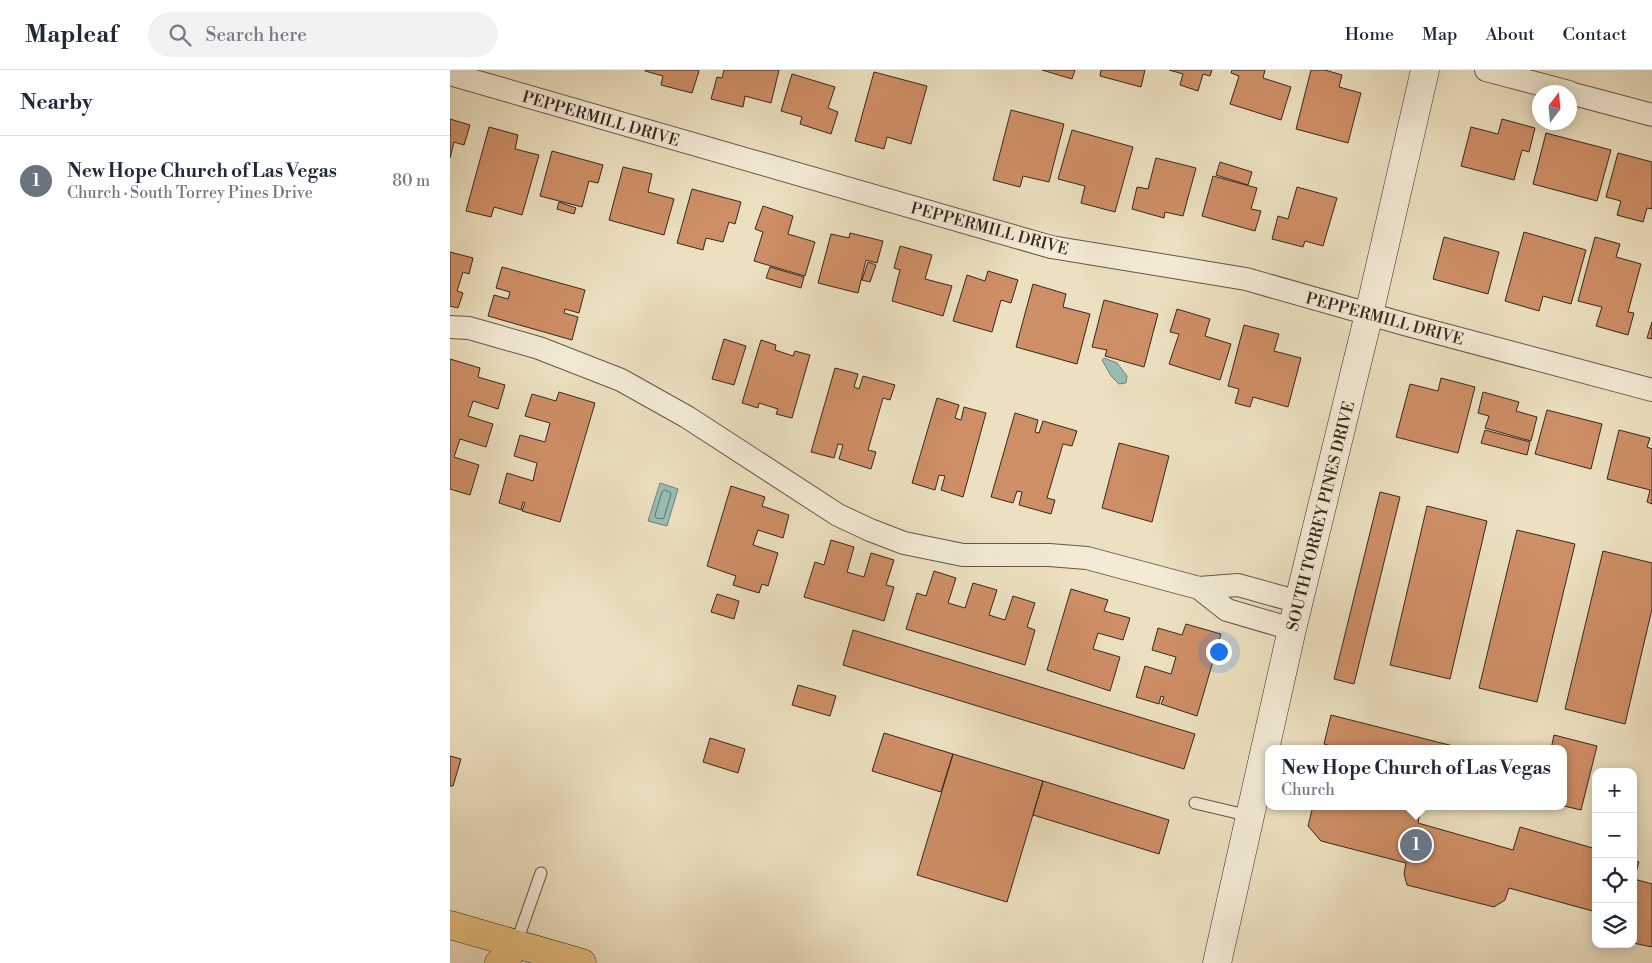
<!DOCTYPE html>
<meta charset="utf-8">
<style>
body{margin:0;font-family:"Libre Bodoni",serif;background:#f2f2f3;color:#1f2937}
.controls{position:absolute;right:15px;bottom:15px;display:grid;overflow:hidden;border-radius:10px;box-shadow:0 2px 12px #0003}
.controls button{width:45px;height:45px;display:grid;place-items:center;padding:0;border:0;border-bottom:1px solid #e0e1e3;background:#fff;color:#1f2937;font:25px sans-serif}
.compass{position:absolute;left:1082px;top:15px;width:45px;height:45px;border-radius:50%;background:#fff;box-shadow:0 2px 12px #0003;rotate:16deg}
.you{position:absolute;left:768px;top:581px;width:18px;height:18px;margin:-12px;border:4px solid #fff;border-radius:50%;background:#1a73e8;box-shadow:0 0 0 8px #1a73e833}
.badge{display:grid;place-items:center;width:32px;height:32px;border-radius:50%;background:#2563eb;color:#fff;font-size:16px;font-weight:700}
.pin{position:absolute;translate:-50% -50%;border:2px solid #fff;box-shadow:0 1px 5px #0006}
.popup{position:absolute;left:815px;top:675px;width:302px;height:65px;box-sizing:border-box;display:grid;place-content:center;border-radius:10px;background:#fff;filter:drop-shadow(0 1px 4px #0005);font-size:16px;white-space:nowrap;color:#747a83}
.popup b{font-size:19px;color:#1f2937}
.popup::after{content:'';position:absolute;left:50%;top:100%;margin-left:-10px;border:10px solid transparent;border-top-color:#fff}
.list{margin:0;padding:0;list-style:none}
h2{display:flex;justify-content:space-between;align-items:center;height:65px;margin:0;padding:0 20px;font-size:21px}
h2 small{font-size:16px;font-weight:400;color:#747a83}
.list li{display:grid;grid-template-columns:32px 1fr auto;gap:15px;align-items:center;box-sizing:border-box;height:90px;padding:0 20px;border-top:1px solid #e0e1e3}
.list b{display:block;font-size:19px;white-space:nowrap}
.list p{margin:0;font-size:16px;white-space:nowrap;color:#747a83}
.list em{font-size:16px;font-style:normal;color:#747a83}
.icon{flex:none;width:28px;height:28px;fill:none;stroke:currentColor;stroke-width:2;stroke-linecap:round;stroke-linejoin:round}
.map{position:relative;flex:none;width:1202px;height:893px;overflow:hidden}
header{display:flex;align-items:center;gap:30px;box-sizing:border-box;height:70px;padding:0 25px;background:#fff;border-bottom:1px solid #e0e1e3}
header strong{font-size:24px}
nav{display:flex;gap:28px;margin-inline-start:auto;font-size:18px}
.search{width:350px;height:45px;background:#f2f2f3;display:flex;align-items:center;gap:12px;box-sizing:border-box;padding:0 18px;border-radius:28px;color:#747a83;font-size:19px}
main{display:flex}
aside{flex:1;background:#fff}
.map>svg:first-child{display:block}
</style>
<header>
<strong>Mapleaf</strong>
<div class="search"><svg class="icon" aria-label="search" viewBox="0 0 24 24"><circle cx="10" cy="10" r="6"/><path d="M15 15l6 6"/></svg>Search here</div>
<nav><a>Home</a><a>Map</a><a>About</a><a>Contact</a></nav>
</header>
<main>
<aside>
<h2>Nearby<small></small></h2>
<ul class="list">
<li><span class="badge" style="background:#6b7280">1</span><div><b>New Hope Church of Las Vegas</b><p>Church · South Torrey Pines Drive</p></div><em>80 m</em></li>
</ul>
</aside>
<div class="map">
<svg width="1202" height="893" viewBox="0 0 1202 893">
<rect width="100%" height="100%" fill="#ece0c0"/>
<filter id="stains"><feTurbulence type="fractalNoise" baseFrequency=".004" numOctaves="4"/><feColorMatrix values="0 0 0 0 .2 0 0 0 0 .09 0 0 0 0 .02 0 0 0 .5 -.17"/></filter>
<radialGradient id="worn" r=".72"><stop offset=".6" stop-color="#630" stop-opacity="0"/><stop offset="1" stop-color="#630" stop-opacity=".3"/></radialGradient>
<path fill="#99bdb4" stroke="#718278" d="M654 288 667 293 677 306 676 313 669 314 661 306 652 290Z
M210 413 228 419 217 456 198 451Z"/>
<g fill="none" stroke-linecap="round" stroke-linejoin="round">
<path stroke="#667369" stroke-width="1" d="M215 420 220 422 221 424 214 448 212 449 206 448 205 445 212 422Z"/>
</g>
<path fill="#ce8e66" stroke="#34291e" d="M195 0H247L249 1 242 23 211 15 213 6 195 1Z
M274 0H329L321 33 295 26 293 37 261 29 267 7 272 8Z
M592 0H625L622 9Z
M651 0H695L691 17 650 6Z
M719 0H762L760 6 753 4 748 21 730 15 733 4Z
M782 0H815L813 8 841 17 831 50 780 34 789 6 781 3Z
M861 0H875L892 5 889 17 911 23 898 73 846 59Z
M424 2 477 16 461 74 437 67 434 79 405 71Z
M342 4 385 17 378 38 388 42 381 64 350 54 352 47 331 41Z
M561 40 614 54 599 112 573 106 570 117 543 110Z
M0 49 20 55 14 75 4 72 0 88Z
M1052 49 1085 58 1079 82 1072 80 1064 110 1011 96 1021 57 1048 64Z
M39 57 68 65 65 79 89 85 72 145 44 137 41 147 16 141Z
M622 60 683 77 665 142 631 133 635 116 608 109Z
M1096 63 1161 80 1147 131 1083 114Z
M102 81 153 95 148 113 139 111 132 137 90 126Z
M1168 83 1202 92V139L1197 138 1193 152 1167 145 1171 131 1156 127Z
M706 88 746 98 733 146 715 142 714 148 682 139 687 117 698 119Z
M770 92 802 102 798 115 766 105Z
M173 97 202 104 198 122 224 129 214 165 159 150Z
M763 106 807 118 801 139 811 141 805 161 752 146Z
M847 117 887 128 873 176 855 171 853 177 822 169 828 146 838 149Z
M242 119 291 132 285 154 279 152 273 172 256 168 253 180 227 173Z
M109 132 126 138 124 144 107 139Z
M313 136 343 146 338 164 365 172 355 206 304 191 313 162 305 159Z
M1074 162 1136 180 1121 234 1093 226 1089 241 1055 231Z
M400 163 433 171 427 193 416 190 408 223 368 213 381 164 399 168Z
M994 167 1049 182 1038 224 983 209Z
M1145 167 1170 174 1166 187 1191 194 1178 242 1184 243 1178 265 1146 256 1152 237 1128 231Z
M450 176 482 185 475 209 502 216 493 246 442 231 450 200 444 198Z
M0 182 23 188 19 204 13 202 7 221 13 223 8 238 0 236Z
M418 192 426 195 420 212 412 210Z
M52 197 135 220 129 243 115 239 114 243 128 247 122 270 38 246 44 225 58 229 60 222 46 218Z
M320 197 354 207 351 218 316 208Z
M538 201 568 210 561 233 551 230 542 262 503 251 517 205 535 211Z
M583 214 616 224 613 237 640 244 627 294 566 277Z
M654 230 708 244 694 297 655 286 657 280 642 277Z
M727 239 760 249 755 266 781 274 770 310 719 294 729 264 720 262Z
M1202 252V269L1197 268Z
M794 255 829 264 824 281 851 288 838 337 803 327 800 337 785 333 789 319 778 316Z
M274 269 296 276 284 315 262 309Z
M311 270 326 275 325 280 343 286 345 281 360 285 342 348 326 344 328 339 309 333 308 338 292 333Z
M0 289 30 298 28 307 55 315 48 339 23 331 18 346 43 354 36 377 10 369 4 387 29 395 20 425 0 419Z
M385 298 408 304 404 317 409 319 413 306 445 315 440 330 433 328 418 380 426 382 421 399 389 389 393 375 388 374 384 388 361 382Z
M991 308 1025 317 1008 383 946 367 960 314 988 321Z
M109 322 145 333 110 452 72 441 75 433 73 432 71 440 49 433 57 403 83 411 87 393 64 386 70 365 95 372 100 353 75 346 82 324 106 331Z
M1033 322 1069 332 1066 341 1087 347 1081 371 1035 358 1039 346 1028 343Z
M487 328 509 335 505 348 511 350 514 337 536 343 513 427 491 420 495 406 489 405 485 420 462 413Z
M1097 340 1152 354 1141 399 1085 384Z
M565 343 588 350 585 362 589 363 593 351 627 361 622 376 613 374 597 428 605 430 601 444 569 435 572 422 567 421 563 433 541 427Z
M1035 360 1080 372 1077 385 1031 373Z
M1169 360 1200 368 1197 377 1202 379V434L1197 432 1200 420 1157 409Z
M669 373 719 386 702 452 652 438Z
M281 416 315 427 312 436 339 445 333 468 308 460 303 475 328 483 318 516 312 514 309 523 283 515 286 506 257 496Z
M930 422 950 427 904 614 884 609Z
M977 436 1037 451 1000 609 940 595Z
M1067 460 1125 474 1087 632 1029 618Z
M381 470 404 477 397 502 414 507 421 483 444 490 436 515 444 517 434 551 354 527 365 492 374 495Z
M1153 481 1202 493V539L1175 654 1115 639Z
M484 501 506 508 498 533 515 538 523 513 547 520 539 545 555 550 563 526 585 533 577 557 585 560 575 595 456 559 467 523 476 526Z
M621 519 658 530 654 541 680 548 673 570 648 563 643 579 670 587 660 621 597 600Z
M267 524 289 531 284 549 261 542Z
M736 554 771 564 747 646 711 634 714 627 711 626 709 634 686 627 695 596 721 604 726 587 702 580 708 558 732 565Z
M403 560 745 664 734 699 393 595Z
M348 615 386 626 380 646 342 635Z
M881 645 1015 679H891L874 674Z
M434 663 503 684 491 722 422 701Z
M1104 665 1147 676 1131 740 1114 736V679H1101Z
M260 668 295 679 288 703 253 692Z
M503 684 593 711 557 832 467 805Z
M0 686 11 689 3 716H0Z
M593 711 719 750 709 784 583 745Z
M863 736H971L968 753 1063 780 1070 757 1146 779V842L1059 818 1055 830 1044 837 957 815 954 804 956 793 871 771 858 756Z
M1183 790 1189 792 1184 809 1202 814V877L1183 873Z"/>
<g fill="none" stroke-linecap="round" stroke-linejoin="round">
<defs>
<path id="service" d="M745 733 800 746
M66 874 91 803"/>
<path id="minor" d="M1036 0 1119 22
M0 4 601 177 796 209 954 254 1202 320
M1120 23 1202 45
M0 257 19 258 89 278 171 310 237 347 388 445 420 460 454 473 513 485H599L637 488 749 518 788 515 849 532
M749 518 777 540 842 559"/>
<path id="secondary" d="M767 893 842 559 919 244 975 0"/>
<path id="primary" d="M0 855 132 893
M49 893 57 887 66 874"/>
</defs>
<use href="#service" stroke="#625746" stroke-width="13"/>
<use href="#minor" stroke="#625746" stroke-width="24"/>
<use href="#secondary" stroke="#34291e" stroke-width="29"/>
<use href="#primary" stroke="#34291e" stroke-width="29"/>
<use href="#service" stroke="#f3ebd6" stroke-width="11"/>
<use href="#minor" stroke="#f3ebd6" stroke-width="22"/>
<use href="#secondary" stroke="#f3ebd6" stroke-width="28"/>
<use href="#primary" stroke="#e6c080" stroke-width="28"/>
</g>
<g text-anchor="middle" stroke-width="5" stroke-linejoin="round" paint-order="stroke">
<g font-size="16" fill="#34291e" stroke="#f3ebd6">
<text transform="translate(151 48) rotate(16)" y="6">PEPPERMILL DRIVE</text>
<text transform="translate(540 158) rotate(15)" y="6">PEPPERMILL DRIVE</text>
<text transform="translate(935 248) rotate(15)" y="6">PEPPERMILL DRIVE</text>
<text transform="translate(870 446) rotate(-76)" y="6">SOUTH TORREY PINES DRIVE</text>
</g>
</g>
<rect width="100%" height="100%" filter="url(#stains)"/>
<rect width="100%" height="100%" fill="url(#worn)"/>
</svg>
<div class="controls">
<button>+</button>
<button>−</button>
<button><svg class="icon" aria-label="locate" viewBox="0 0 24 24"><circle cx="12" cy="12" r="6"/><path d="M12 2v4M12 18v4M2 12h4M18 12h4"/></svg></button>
<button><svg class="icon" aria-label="layers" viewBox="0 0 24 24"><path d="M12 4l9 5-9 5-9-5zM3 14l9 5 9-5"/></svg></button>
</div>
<svg class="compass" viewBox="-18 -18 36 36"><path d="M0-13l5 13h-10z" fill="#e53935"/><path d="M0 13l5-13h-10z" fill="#747a83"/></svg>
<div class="you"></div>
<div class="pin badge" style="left:966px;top:775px;background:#6b7280">1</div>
<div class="popup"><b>New Hope Church of Las Vegas</b>Church</div>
</div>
</main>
